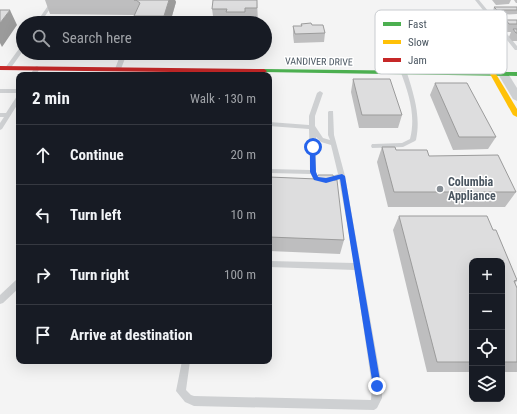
<!DOCTYPE html>
<meta charset="utf-8">
<style>
body{margin:0;font-family:"Roboto Condensed",sans-serif;background:#20242c;color:#f1f3f6}
.controls{position:absolute;right:12px;bottom:12px;display:grid;overflow:hidden;border-radius:8px;box-shadow:0 4px 16px #0002}
.controls button{width:36px;height:36px;display:grid;place-items:center;padding:0;border:0;border-bottom:1px solid #363941;background:#171b24;color:#f1f3f6;font:20px sans-serif}
.stop{position:absolute;width:12px;height:12px;margin:-9px;border:3px solid #2563eb;border-radius:50%;background:#fff}
.stop.end{background:#2563eb;border-color:#fff;box-shadow:0 1px 4px #0008}
.list{margin:0;padding:0;list-style:none}
h2{display:flex;justify-content:space-between;align-items:center;height:52px;margin:0;padding:0 16px;font-size:17px}
h2 small{font-size:13px;font-weight:400;color:#9ea1a6}
.list li{display:grid;grid-template-columns:26px 1fr auto;gap:12px;align-items:center;box-sizing:border-box;height:60px;padding:0 16px;border-top:1px solid #363941}
.list b{display:block;font-size:15px;white-space:nowrap}
.list em{font-size:13px;font-style:normal;color:#9ea1a6}
.icon{flex:none;width:22px;height:22px;fill:none;stroke:currentColor;stroke-width:2;stroke-linecap:round;stroke-linejoin:round}
.map{position:relative;flex:none;width:517px;height:414px;overflow:hidden}
.search{position:absolute;background:#171b24;box-shadow:0 4px 16px #0002;left:16px;top:16px;width:256px;height:44px;display:flex;align-items:center;gap:10px;box-sizing:border-box;padding:0 14px;border-radius:22px;color:#9ea1a6;font-size:15px}
.panel{position:absolute;background:#171b24;box-shadow:0 4px 16px #0002;left:16px;top:72px;width:256px;height:292px;border-radius:8px}
.map>svg:first-child{display:block}
</style>
<div class="map">
<svg width="517" height="414" viewBox="0 0 517 414">
<rect width="100%" height="100%" fill="#f4f4f4"/>
<g fill="none" stroke-linecap="round" stroke-linejoin="round">
<path fill="#ced0d2" fill-rule="evenodd" d="M52 0H56L43 19 136 20 138 21 137 23 41 21 40 23H36Z
M475 0H479L517 46V50H515Z
M21 46H23V51L10 69H6L5 68Z
M121 53H127L121 69 118 71 116 70 115 69Z
M37 66 40 68 36 75H30L35 67Z
M404 71 407 73C414 95 421 117 416 140L415 141 403 147 372 148 371 146 372 144H374L402 143 410 139C416 116 409 94 401 73Z
M0 89H19V93H0Z
M320 91 323 93 315 116V126L323 138 330 140 328 135V112L329 111H333L334 135 345 176 382 386V398L377 408 374 410 194 406 185 402 176 391 182 361H190L186 390 191 395 194 396 371 400 372 386 355 270 269 267V261L354 263 339 179 326 182 314 181 311 174 269 173V169L310 170 309 129 269 126V122L309 125V116L317 93ZM316 137 321 142 331 145 338 174 326 178 318 177 316 172Z
M19 95V102L2 129 0 130V123L4 117H0V113H6L17 96Z
M19 279V288L3 303 0 304V295L16 280Z"/>
<path fill="#ced0d2" fill-rule="evenodd" d="M503 71 507 72 517 88V101L513 99 498 74Z"/>
<path fill="#4caf50" fill-rule="evenodd" d="M264 69 517 72V76L262 72 261 71Z"/>
<path fill="#ffc107" fill-rule="evenodd" d="M493 72 496 74 517 109V117L513 115 490 74Z"/>
<path fill="#c62828" fill-rule="evenodd" d="M0 66 264 69 267 71 264 73 0 70Z"/>
</g>
<path fill="#bebebf" d="M45 0H175L176 2 170 23H136L135 15 50 14Z
M257 0 258 23H214L212 9Z
M492 0H511L509 4 496 5Z
M514 0H517V3H516Z
M494 7H517V14L495 15 493 11Z
M506 20H517V41H512L509 37 511 32H505L502 28Z
M301 24 312 25 325 33 324 42 294 43 293 35V26H301Z
M453 28 486 37 483 45H461L454 43 450 36Z
M353 79 402 115 398 128H359L351 92Z
M435 83 496 137 488 149 453 150 430 95Z
M382 147 396 150 429 156 516 192 505 207H388L377 162Z
M269 177 344 240 340 254 269 251Z
M399 216 493 230 517 281 515 283 517 288V372H502V261H472V372H427L393 230Z"/>
<path fill="#9b9b9b" d="M169 0H175L176 2 170 23H166L164 16Z
M10 10 17 25 2 47 0 43V23Z"/>
<path fill="#ddddde" stroke="#9b9b9b" d="M134 0H169L164 16H134L140 3 136 0Z
M213 0H257V8H245V12H226L227 9H212Z
M494 7H517V10H497Z
M0 10H10L0 23Z
M506 20H517V24H509Z
M311 23 312 25H323L325 33 295 34 293 26H302L301 24Z
M513 29H517V33H516Z
M353 79H390L402 115H362Z
M435 83H467L496 137H459Z
M382 147H395L396 150H427L429 156 498 155 516 192H394Z
M318 175H333L334 180H337L344 240 269 237V177L317 179Z
M399 216H487L493 230H496L517 280 514 281 517 288V362H502V261H472V362H437Z"/>
<path fill="#2563eb" d="M313 145 315 147 316 172 318 177 326 178 342 174 345 176 381 386 380 389 377 391 374 389 373 386 340 179 326 183 314 180 310 172V147Z"/>
<circle fill="#868d94" stroke="#fff" stroke-width="1.5" cx="440" cy="189" r="4"/>
<g text-anchor="middle" stroke-width="3" stroke-linejoin="round" paint-order="stroke">
<g font-size="10" fill="#4a5661" stroke="#fff">
<text transform="translate(319 61) rotate(1)" y="4">VANDIVER DRIVE</text>
</g>
<g font-size="12" font-weight="bold" fill="#4a5661" stroke="#fff" text-anchor="start">
<text x="448" y="186">Columbia<tspan x="448" dy="14">Appliance</tspan></text>
</g>
</g>
<rect x="375" y="10" width="132" height="64" rx="6" fill="#fff" stroke="#c9ccd0" stroke-width="1"/>
<rect x="383" y="22" width="18" height="4" fill="#4caf50"/>
<rect x="383" y="40" width="18" height="4" fill="#ffc107"/>
<rect x="383" y="58" width="18" height="4" fill="#c62828"/>
<g font-size="11" fill="#4a5661">
<text x="408" y="28">Fast</text>
<text x="408" y="46">Slow</text>
<text x="408" y="64">Jam</text>
</g>
</svg>
<div class="controls">
<button>+</button>
<button>−</button>
<button><svg class="icon" aria-label="locate" viewBox="0 0 24 24"><circle cx="12" cy="12" r="6"/><path d="M12 2v4M12 18v4M2 12h4M18 12h4"/></svg></button>
<button><svg class="icon" aria-label="layers" viewBox="0 0 24 24"><path d="M12 4l9 5-9 5-9-5zM3 14l9 5 9-5"/></svg></button>
</div>
<div class="stop" style="left:313px;top:147px"></div>
<div class="stop end" style="left:377px;top:386px"></div>
<div class="search"><svg class="icon" aria-label="search" viewBox="0 0 24 24"><circle cx="10" cy="10" r="6"/><path d="M15 15l6 6"/></svg>Search here</div>
<section class="panel">
<h2>2 min<small>Walk · 130 m</small></h2>
<ul class="list">
<li><svg class="icon" aria-label="ahead" viewBox="0 0 24 24"><path d="M12 20V5M6 11l6-6 6 6"/></svg><div><b>Continue</b></div><em>20 m</em></li>
<li><svg class="icon" aria-label="left" viewBox="0 0 24 24"><path d="M17 20v-9H6M10 6l-5 5 5 5"/></svg><div><b>Turn left</b></div><em>10 m</em></li>
<li><svg class="icon" aria-label="right" viewBox="0 0 24 24"><path d="M7 20v-9h11M14 6l5 5-5 5"/></svg><div><b>Turn right</b></div><em>100 m</em></li>
<li><svg class="icon" aria-label="arrive" viewBox="0 0 24 24"><path d="M6 21V4h12l-3 4 3 4H6"/></svg><div><b>Arrive at destination</b></div></li>
</ul>
</section>
</div>
